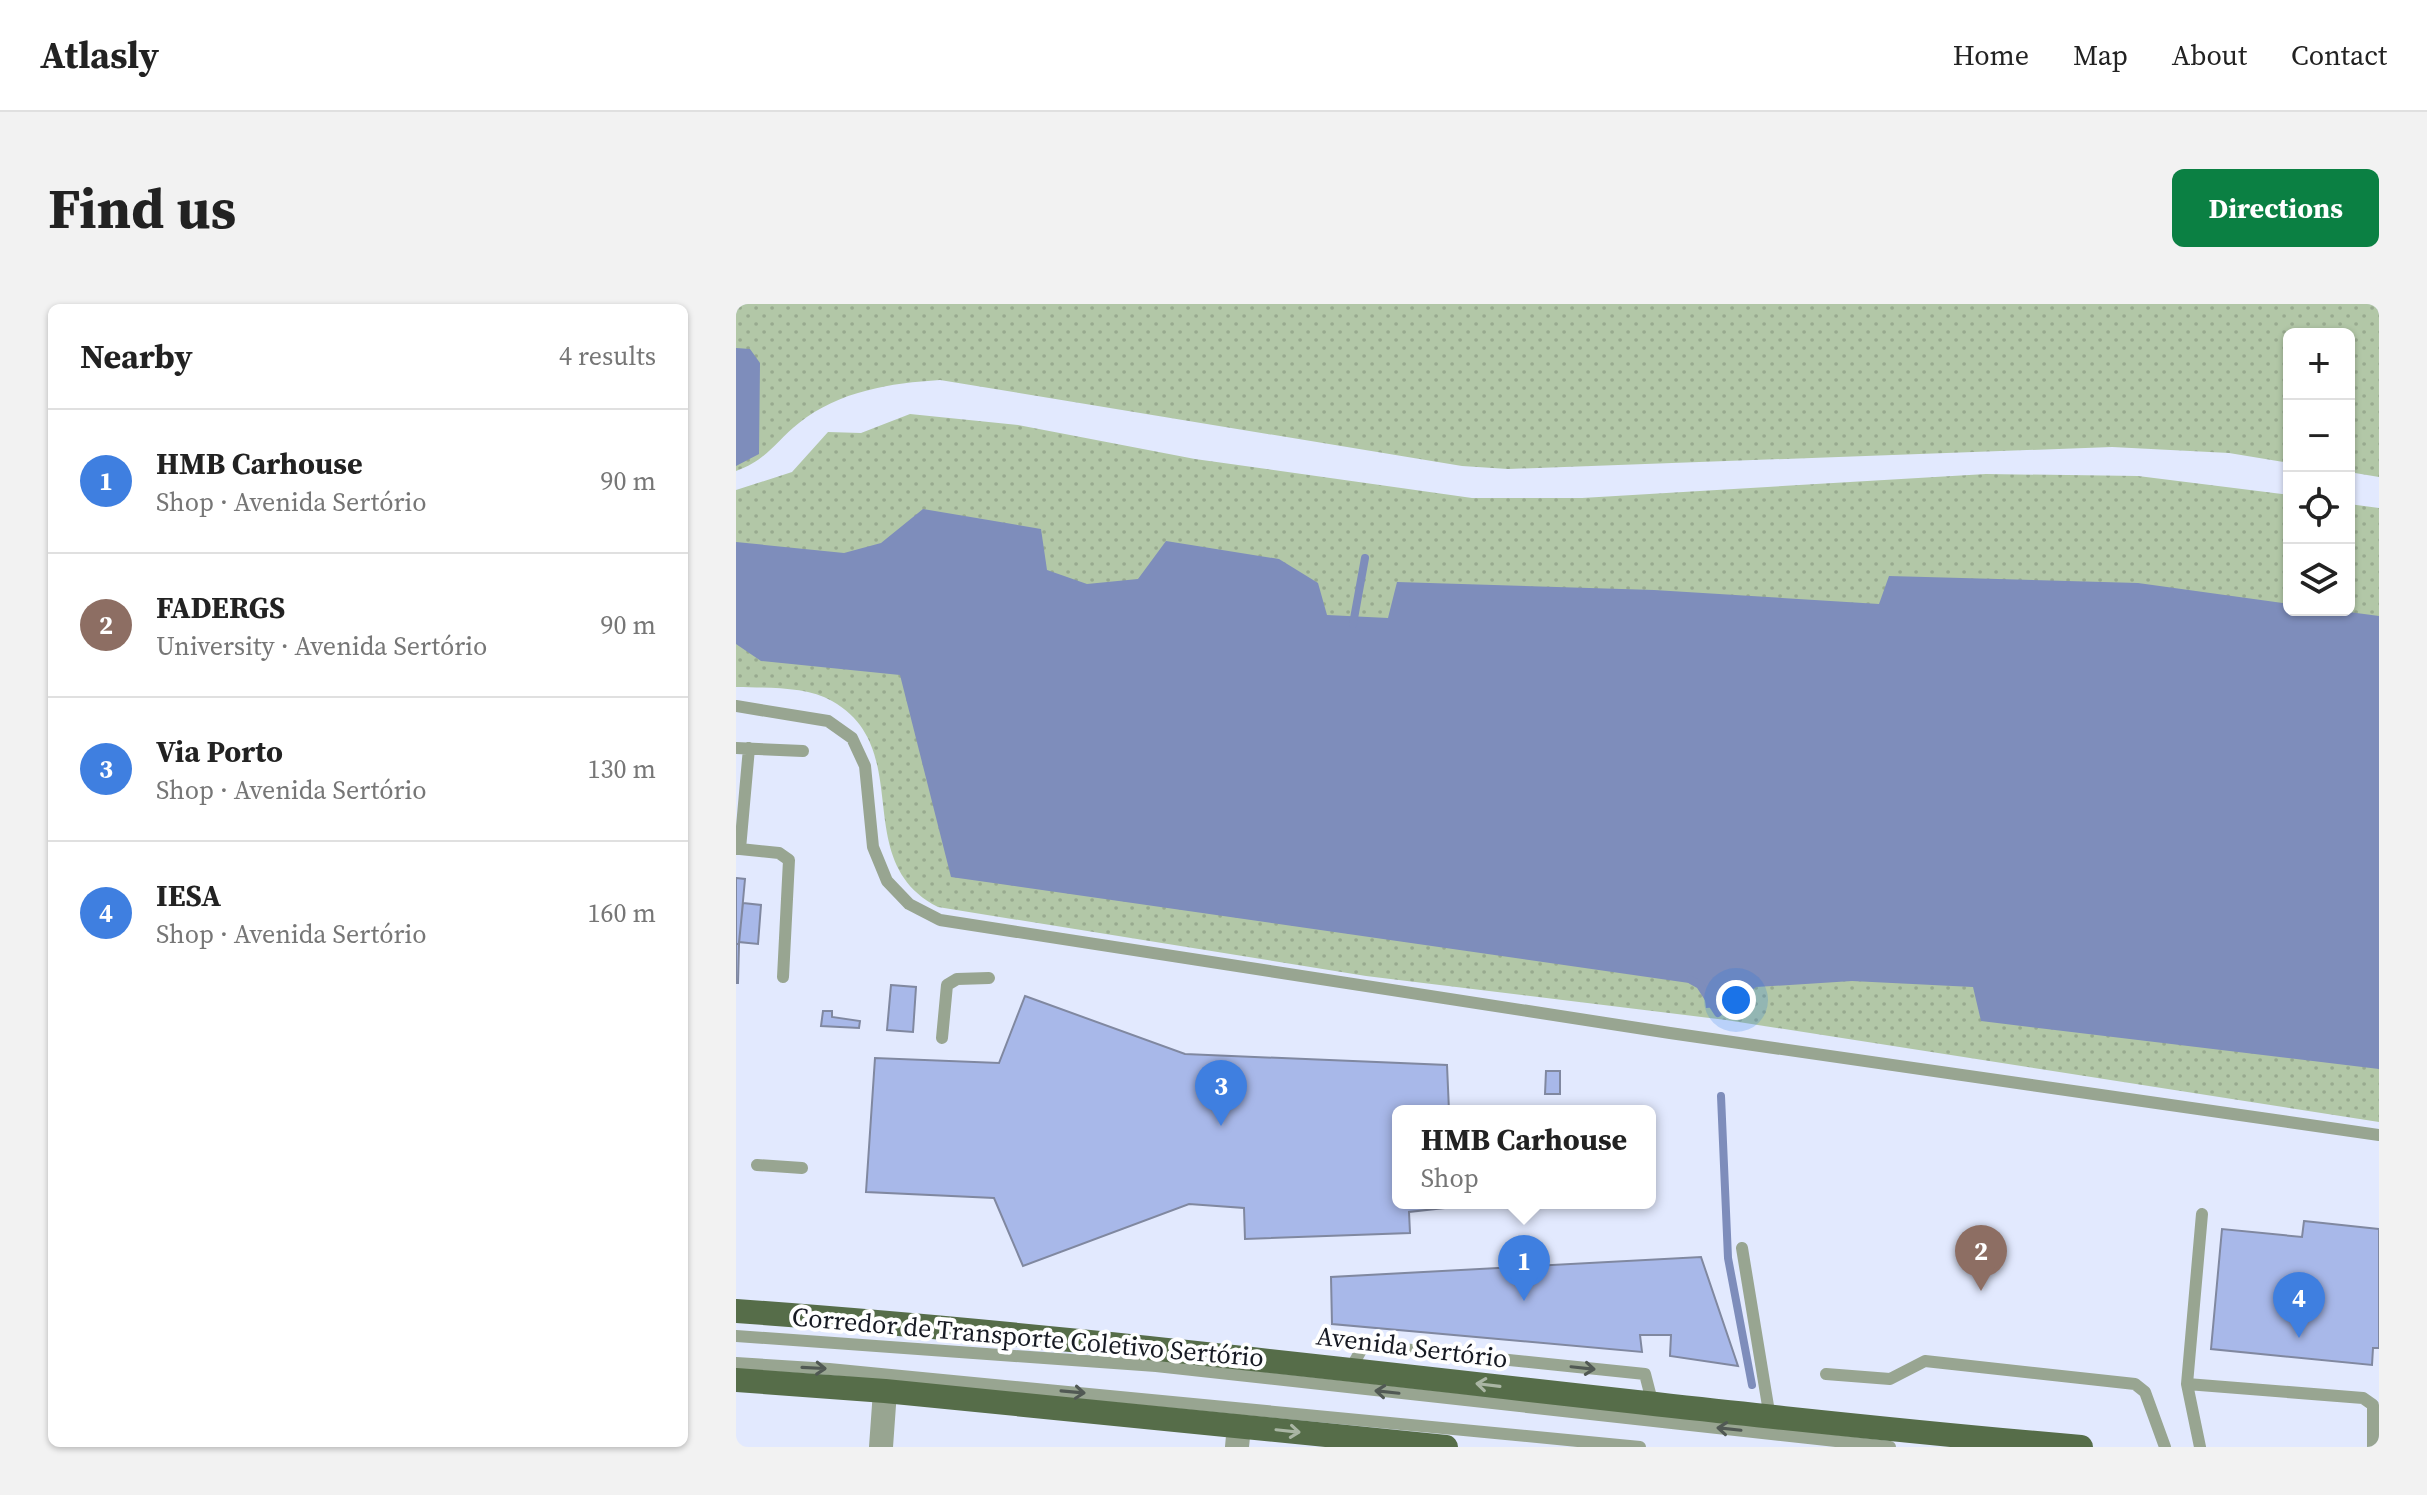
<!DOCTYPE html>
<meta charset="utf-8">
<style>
body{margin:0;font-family:"Source Serif 4",serif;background:#f2f2f2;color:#222}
.controls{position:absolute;right:24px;top:24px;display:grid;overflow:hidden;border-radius:12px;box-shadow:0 2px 6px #0004}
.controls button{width:72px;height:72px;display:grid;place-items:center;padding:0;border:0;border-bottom:2px solid #e0e0e0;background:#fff;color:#222;font:40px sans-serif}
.you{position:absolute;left:1000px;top:696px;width:28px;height:28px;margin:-20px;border:6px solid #fff;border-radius:50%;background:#1a73e8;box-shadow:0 0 0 12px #1a73e833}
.badge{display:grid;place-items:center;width:52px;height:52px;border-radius:50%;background:#0b8043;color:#fff;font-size:26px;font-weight:700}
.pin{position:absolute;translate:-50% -66px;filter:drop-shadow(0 2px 4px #0008)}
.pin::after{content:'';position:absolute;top:42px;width:28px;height:24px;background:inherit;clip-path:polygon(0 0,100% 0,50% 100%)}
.popup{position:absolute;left:656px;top:801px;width:264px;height:104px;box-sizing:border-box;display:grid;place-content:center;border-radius:12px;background:#fff;filter:drop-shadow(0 2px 6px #0005);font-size:26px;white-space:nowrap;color:#767676}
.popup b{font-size:30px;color:#222}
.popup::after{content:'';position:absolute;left:50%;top:100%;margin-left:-16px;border:16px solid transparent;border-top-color:#fff}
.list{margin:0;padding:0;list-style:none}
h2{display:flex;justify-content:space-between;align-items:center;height:104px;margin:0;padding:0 32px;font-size:34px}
h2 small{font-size:26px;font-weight:400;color:#767676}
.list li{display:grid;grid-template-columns:52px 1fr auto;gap:24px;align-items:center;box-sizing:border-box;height:144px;padding:0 32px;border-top:2px solid #e0e0e0}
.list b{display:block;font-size:30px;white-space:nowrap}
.list p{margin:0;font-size:26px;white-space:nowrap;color:#767676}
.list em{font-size:26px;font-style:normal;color:#767676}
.icon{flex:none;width:44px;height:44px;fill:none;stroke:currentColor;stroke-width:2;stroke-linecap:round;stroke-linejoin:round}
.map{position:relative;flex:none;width:1643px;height:1143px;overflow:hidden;border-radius:12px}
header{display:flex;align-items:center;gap:48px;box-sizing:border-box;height:112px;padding:0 40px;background:#fff;border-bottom:2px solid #e0e0e0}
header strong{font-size:38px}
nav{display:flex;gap:44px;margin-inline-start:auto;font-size:28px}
.intro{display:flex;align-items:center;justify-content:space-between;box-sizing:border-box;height:192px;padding:0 48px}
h1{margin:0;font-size:56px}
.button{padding:20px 36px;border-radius:12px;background:#0b8043;color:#fff;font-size:28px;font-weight:700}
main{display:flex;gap:48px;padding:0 48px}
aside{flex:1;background:#fff;border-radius:12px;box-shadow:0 2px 6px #0004}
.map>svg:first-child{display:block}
</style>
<header>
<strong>Atlasly</strong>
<nav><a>Home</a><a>Map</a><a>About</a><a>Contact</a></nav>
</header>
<div class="intro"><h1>Find us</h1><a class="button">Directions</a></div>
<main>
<aside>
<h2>Nearby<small>4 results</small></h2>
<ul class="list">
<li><span class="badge" style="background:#3f7fe0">1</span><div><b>HMB Carhouse</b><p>Shop · Avenida Sertório</p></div><em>90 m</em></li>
<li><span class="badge" style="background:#8d6e63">2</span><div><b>FADERGS</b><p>University · Avenida Sertório</p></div><em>90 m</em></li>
<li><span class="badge" style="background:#3f7fe0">3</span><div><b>Via Porto</b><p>Shop · Avenida Sertório</p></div><em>130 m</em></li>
<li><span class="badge" style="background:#3f7fe0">4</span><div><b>IESA</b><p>Shop · Avenida Sertório</p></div><em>160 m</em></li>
</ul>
</aside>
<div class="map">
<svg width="1643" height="1143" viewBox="0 0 1643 1143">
<defs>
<pattern id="grass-dots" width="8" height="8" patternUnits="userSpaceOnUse" patternTransform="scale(2)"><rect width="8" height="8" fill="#b2c7a7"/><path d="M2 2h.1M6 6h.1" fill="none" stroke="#98aa8f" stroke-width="1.8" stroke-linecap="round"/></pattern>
</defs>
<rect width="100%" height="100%" fill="#e2e9fe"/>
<path fill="url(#grass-dots)" d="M0 0H1643V173L1613 168V30H1553V159L1493 149 1376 143 772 165 726 162 204 76C155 79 103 87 63 119 39 138 31 156 0 167Z
M174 110 282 121 459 155 736 194H846L1250 170 1402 172 1553 191V306H1613V200L1643 204V818L990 716 630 672 202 603C112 557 181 445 96 397 70 382 29 384 0 383V186L56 168 92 128 125 129Z"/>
<path fill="#7e8dbb" d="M0 44 14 45 24 59 23 150 0 162Z
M187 205 305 225 311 266 351 280 402 275 430 237 543 255 582 279 591 311 652 314 661 278 918 286 1143 300 1153 272 1402 279 1553 300V306H1598L1643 312V765L1245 717 1237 683 1116 677 1020 683 998 702 970 704 967 681 215 573 164 371 25 357 0 340V238L108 249 145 239Z"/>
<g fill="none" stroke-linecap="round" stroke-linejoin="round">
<path stroke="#7e8dbb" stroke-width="8" d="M617 320 629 254
M955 676 964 681 982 709
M985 792 992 954 1016 1081"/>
</g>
<path fill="#a8b8e9" stroke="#8088a0" stroke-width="2" d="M0 574 9 575 3 640H0Z
M7 599 25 601 22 640 3 638Z
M0 640H3L2 679H0Z
M155 681 180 683 177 728 151 726Z
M289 692 449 750 711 761 713 807H662V899H717V903L673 908 674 929 509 935 508 904 453 900 287 962 258 894 130 888 139 754 263 759Z
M87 707H96V713L124 717 123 724 85 722Z
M810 767H824V790H809Z
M1568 917 1643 925V1044H1637L1636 1061 1475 1045 1486 925 1566 933Z
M965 953 1002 1062 934 1052 935 1031H904L906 1048 596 1020 595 973Z"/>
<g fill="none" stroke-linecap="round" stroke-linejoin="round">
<path stroke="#98a591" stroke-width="12" d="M0 402 92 417 116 434 129 462 137 543 151 577 173 600 204 616 934 729 1643 831
M0 444 67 447
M0 545H4L13 444
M4 545 43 549 53 556 47 673
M206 734 211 681 221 675 253 674
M21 861 66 864
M1006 944 1034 1114
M0 1032 420 1062 1154 1143
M0 1059 93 1065 904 1143
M615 1064 628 1041 909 1070 917 1101
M1090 1070 1154 1075 1189 1057 1399 1080 1409 1088 1429 1143
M1451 1080 1627 1094 1637 1101V1143
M1464 1143 1451 1080 1466 910"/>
<path stroke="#98a591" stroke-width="24" d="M145 1143 149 1087
M501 1143 503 1122"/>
<path stroke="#566d49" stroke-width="24" d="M0 1007C450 1039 896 1104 1345 1143
M0 1076 149 1087 710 1143"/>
</g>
<defs><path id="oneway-shaft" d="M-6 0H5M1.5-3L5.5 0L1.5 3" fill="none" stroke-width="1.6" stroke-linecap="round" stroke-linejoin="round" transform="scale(2)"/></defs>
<g stroke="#515954">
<use href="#oneway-shaft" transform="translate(78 1064) rotate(3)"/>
<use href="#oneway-shaft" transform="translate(847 1064) rotate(6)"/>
<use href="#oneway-shaft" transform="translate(337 1088) rotate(5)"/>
<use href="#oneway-shaft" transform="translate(651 1088) rotate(-174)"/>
<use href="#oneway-shaft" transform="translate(993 1125) rotate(-174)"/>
</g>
<g stroke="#aab6a4">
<use href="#oneway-shaft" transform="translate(752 1081) rotate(-173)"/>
<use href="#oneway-shaft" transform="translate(552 1127) rotate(6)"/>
</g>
<g text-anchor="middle" stroke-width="8" stroke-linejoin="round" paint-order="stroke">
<g font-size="26" fill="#171a23" stroke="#fff">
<text transform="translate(292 1033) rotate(5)" y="9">Corredor de Transporte Coletivo Sertório</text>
<text transform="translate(676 1043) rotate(7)" y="9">Avenida Sertório</text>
</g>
</g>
</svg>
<div class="controls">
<button>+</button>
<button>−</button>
<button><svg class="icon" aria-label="locate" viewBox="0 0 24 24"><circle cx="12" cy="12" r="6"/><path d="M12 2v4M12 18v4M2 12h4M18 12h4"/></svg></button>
<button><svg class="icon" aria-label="layers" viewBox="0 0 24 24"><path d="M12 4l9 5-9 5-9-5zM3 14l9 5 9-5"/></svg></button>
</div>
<div class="you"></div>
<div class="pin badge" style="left:788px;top:997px;background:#3f7fe0">1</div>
<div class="popup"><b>HMB Carhouse</b>Shop</div>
<div class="pin badge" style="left:1245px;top:987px;background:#8d6e63">2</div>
<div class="pin badge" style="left:485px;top:822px;background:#3f7fe0">3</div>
<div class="pin badge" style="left:1563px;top:1034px;background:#3f7fe0">4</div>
</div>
</main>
